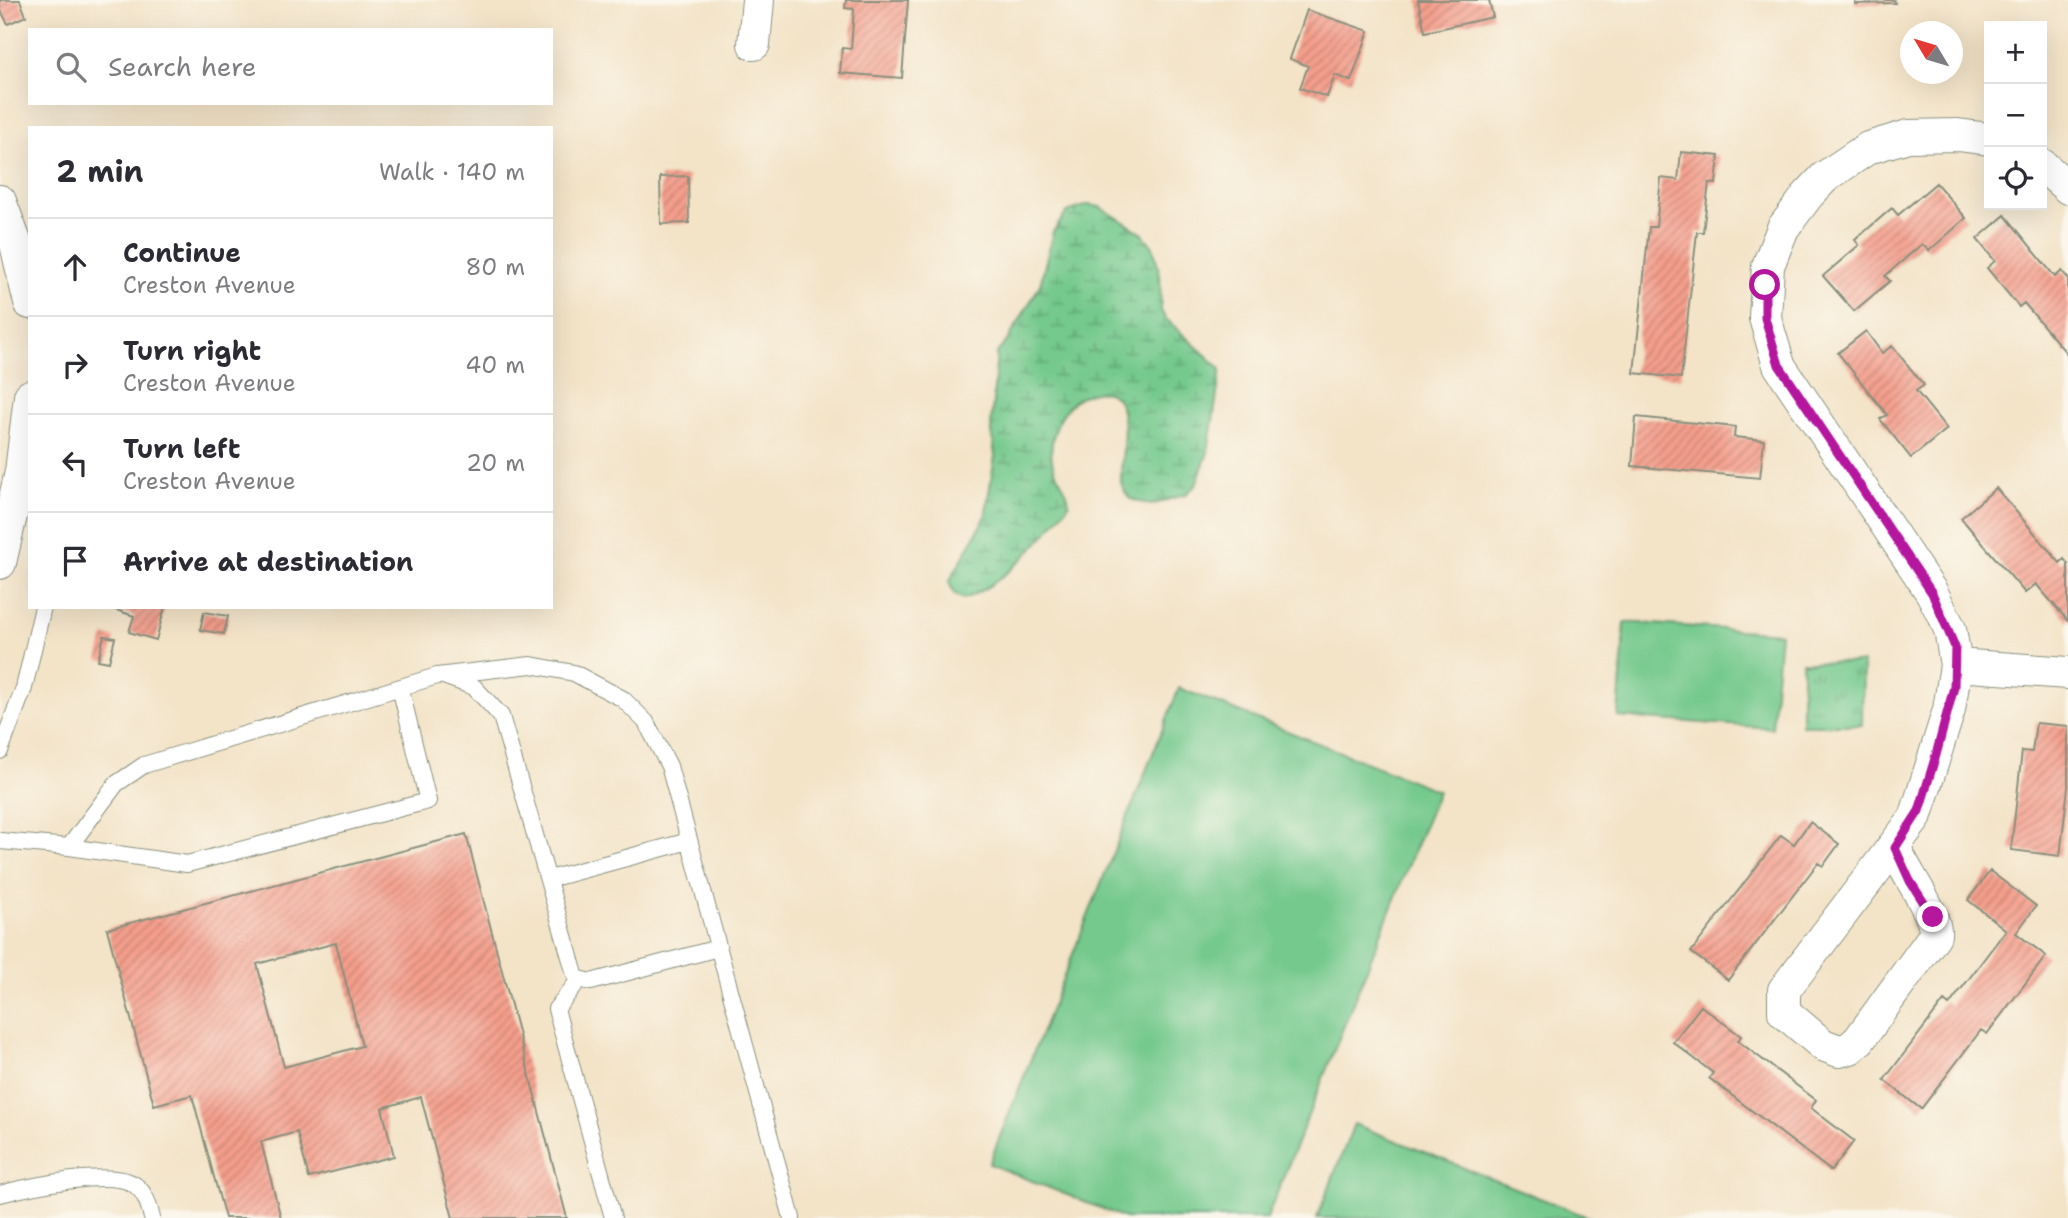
<!DOCTYPE html>
<meta charset="utf-8">
<style>
body{margin:0;font-family:"Shantell Sans",sans-serif;background:#f7f7f7;color:#2b2b33}
.controls{position:absolute;right:21px;top:21px;display:grid;overflow:hidden;border-radius:0px;box-shadow:0 7px 28px #0002}
.controls button{width:63px;height:63px;display:grid;place-items:center;padding:0;border:0;border-bottom:2px solid #e1e1e2;background:#fff;color:#2b2b33;font:35px sans-serif}
.compass{position:absolute;left:1900px;top:21px;width:63px;height:63px;border-radius:50%;background:#fff;box-shadow:0 7px 28px #0002;rotate:308deg}
.stop{position:absolute;width:21px;height:21px;margin:-16px;border:5px solid #b5179e;border-radius:50%;background:#fff}
.stop.end{background:#b5179e;border-color:#fff;box-shadow:0 2px 7px #0008}
.list{margin:0;padding:0;list-style:none}
h2{display:flex;justify-content:space-between;align-items:center;height:91px;margin:0;padding:0 28px;font-size:30px}
h2 small{font-size:23px;font-weight:400;color:#7c7c81}
.list li{display:grid;grid-template-columns:46px 1fr auto;gap:21px;align-items:center;box-sizing:border-box;height:98px;padding:0 28px;border-top:2px solid #e1e1e2}
.list b{display:block;font-size:26px;white-space:nowrap}
.list p{margin:0;font-size:23px;white-space:nowrap;color:#7c7c81}
.list em{font-size:23px;font-style:normal;color:#7c7c81}
.icon{flex:none;width:38px;height:38px;fill:none;stroke:currentColor;stroke-width:2;stroke-linecap:round;stroke-linejoin:round}
.map{position:relative;flex:none;width:2068px;height:1218px;overflow:hidden}
.search{position:absolute;background:#fff;box-shadow:0 7px 28px #0002;left:28px;top:28px;width:525px;height:77px;display:flex;align-items:center;gap:18px;box-sizing:border-box;padding:0 24px;border-radius:0px;color:#7c7c81;font-size:26px}
.panel{position:absolute;background:#fff;box-shadow:0 7px 28px #0002;left:28px;top:126px;width:525px;height:483px;border-radius:0px}
.map>svg:first-child{display:block}
</style>
<div class="map">
<svg width="2068" height="1218" viewBox="0 0 2068 1218">
<defs>
<pattern id="grass-tufts" width="24" height="20" patternUnits="userSpaceOnUse" patternTransform="scale(1.75)"><rect width="24" height="20" fill="#74c98d"/><path d="M3 7l-1-3M5 7V3M7 7l1-3M15 17l-1-3M17 17v-4M19 17l1-3" fill="none" stroke="#5fa474"/></pattern>
<pattern id="wetland-marsh" width="20" height="14" patternUnits="userSpaceOnUse" patternTransform="scale(1.75)"><rect width="20" height="14" fill="#74c98d"/><path d="M1 5h8M5 5V1M11 12h8M15 12V8" fill="none" stroke="#5fa474"/></pattern>
<pattern id="building-hatch" width="6" height="6" patternUnits="userSpaceOnUse" patternTransform="scale(1.75)"><rect width="6" height="6" fill="#f59e8c"/><path d="M-1 1l2-2M0 6l6-6M5 7l2-2" fill="none" stroke="#c68273"/></pattern>
</defs>
<rect width="100%" height="100%" fill="#fbf7ec"/>
<filter id="ink" filterUnits="userSpaceOnUse"><feTurbulence type="fractalNoise" baseFrequency=".0143" numOctaves="2"/><feDisplacementMap in="SourceGraphic" scale="14" xChannelSelector="R" yChannelSelector="G"/><feConvolveMatrix kernelMatrix="1 2 1 2 8 2 1 2 1" color-interpolation-filters="sRGB"/></filter>
<filter id="wash" filterUnits="userSpaceOnUse"><feTurbulence type="fractalNoise" baseFrequency=".00686" numOctaves="4" result="noise"/><feDisplacementMap in="SourceGraphic" scale="28" xChannelSelector="R" yChannelSelector="G"/><feGaussianBlur stdDeviation="1.57" result="paint"/><feColorMatrix in="noise" values="0 0 0 0 0 0 0 0 0 0 0 0 0 0 0 0 0 1.4 0 .05"/><feComposite in="paint" operator="in"/></filter>
<g filter="url(#wash)">
<rect width="100%" height="100%" fill="#f3e3c7"/>
<path fill="url(#grass-tufts)" stroke="#4a8360" stroke-width="2" d="M1802 662 1863 663 1862 725H1802Z"/>
<path fill="url(#wetland-marsh)" stroke="#4a8360" stroke-width="2" d="M1088 205 1100 207 1142 233 1153 247 1160 274 1161 311 1166 319 1221 369 1208 452 1196 485 1186 494 1151 505 1130 499C1126 493 1121 488 1121 480 1120 461 1133 403 1110 393 1099 389 1083 394 1074 401 1055 418 1044 451 1057 475 1063 486 1068 491 1069 504 1043 540 1005 583 964 599L955 595 949 582 985 518 995 456 991 424 997 353 1008 340 1040 285 1053 232 1067 212Z"/>
<path fill="#74c98d" stroke="#4a8360" stroke-width="2" d="M1625 622 1780 633 1772 728 1618 717Z
M1179 688 1438 791 1267 1218H1125L989 1164Z
M1354 1124 1590 1218H1317Z"/>
<g id="blocks">
<path fill="url(#building-hatch)" fill-rule="evenodd" d="M0 0H20L26 16 8 24 0 9Z
M846 0H908L902 78 840 73 842 48 851 49 854 9 845 8Z
M1418 0H1489L1493 17 1425 32Z
M1855 0H1894L1895 3 1855 4Z
M1307 10 1369 31 1351 81 1335 75 1327 97 1300 88 1308 66 1290 59Z
M1681 152 1719 156 1716 184 1709 183 1703 232H1697L1681 378 1634 373 1649 227H1656L1661 178 1678 180Z
M688 176 689 223 661 224 660 177Z
M1936 183 1966 218 1929 251 1922 244 1885 276 1890 281 1854 311 1823 276 1859 245 1855 240 1892 208 1898 215Z
M2005 215 2055 277 2062 271 2068 278V355L2024 303 2019 307 1987 268 1995 261 1977 239Z
M1866 331 1882 353 1892 346 1924 385 1916 391 1947 429 1911 458 1880 419 1887 415 1838 353Z
M1636 417 1735 427 1734 437 1764 440 1760 478 1632 466Z
M1996 488 2060 563 2064 559 2068 564V621L2036 584 2025 593 1961 518Z
M107 607H165L156 640 129 632 134 616Z
M204 612 228 616 224 634 200 630Z
M104 636 115 638 109 662 98 660Z
M2036 723 2068 726V787L2060 856 2011 850 2022 751 2032 752Z
M1810 822 1839 844 1823 866 1818 863 1728 980 1691 952 1781 835 1794 844Z
M466 834 567 1218H453L421 1097 382 1108 394 1156 309 1178 297 1132 261 1142 281 1218H225L192 1095 154 1105 107 929ZM336 943 362 1046 284 1067 257 964Z
M1990 871 2036 906 2016 933 2046 956 1987 1034 1981 1030 1921 1109 1884 1080 1944 1001 1949 1005 2006 930 1968 900Z
M1701 1006 1741 1036 1738 1041 1816 1100 1811 1108 1854 1141 1831 1171 1709 1078 1713 1073 1673 1042Z"/>
</g>
</g>
<g filter="url(#ink)">
<use href="#blocks" fill-opacity="0" stroke="#89907e" stroke-width="2"/>
<g fill="none" stroke-linecap="round" stroke-linejoin="round">
<defs>
<path id="service" d="M446 677 474 687 501 716 576 978 591 982 718 948
M0 751 24 688 43 607
M0 841 69 847 116 784 144 765 437 676 531 665 574 673 623 699 646 722 669 766 792 1218
M69 847 187 864 428 801 400 687
M549 879 689 841
M579 980 556 1009 613 1218
M0 1194C27 1187 112 1168 135 1185 146 1193 149 1206 152 1218"/>
<path id="minor" d="M754 44 758 0
M2042 165 2068 188
M0 201 16 244 30 303
M0 563 21 472 30 396
M1956 665 2068 673
M1895 848C1904 871 1938 915 1935 935L1859 1040 1850 1048 1839 1051 1823 1045 1784 1012V990L1915 818 1949 710 1956 665 1950 629 1932 593 1779 365 1765 318 1768 266 1783 228 1808 195 1825 177 1868 148 1908 136 1958 135 1989 139"/>
</defs>
<use href="#service" stroke="#89907e" stroke-width="18"/>
<use href="#minor" stroke="#89907e" stroke-width="34"/>
<use href="#service" stroke="#fff" stroke-width="16"/>
<use href="#minor" stroke="#fff" stroke-width="32"/>
</g>
</g>
<g fill="none" stroke-linecap="round" stroke-linejoin="round" filter="url(#ink)">
<path stroke="#b5179e" stroke-width="9" d="M1765 285V318L1779 365 1932 593 1955 647 1954 687 1936 755 1919 811 1895 848 1910 881 1933 917"/>
</g>
</svg>
<div class="controls">
<button>+</button>
<button>−</button>
<button><svg class="icon" aria-label="locate" viewBox="0 0 24 24"><circle cx="12" cy="12" r="6"/><path d="M12 2v4M12 18v4M2 12h4M18 12h4"/></svg></button>
</div>
<svg class="compass" viewBox="-18 -18 36 36"><path d="M0-13l5 13h-10z" fill="#e53935"/><path d="M0 13l5-13h-10z" fill="#7c7c81"/></svg>
<div class="stop" style="left:1765px;top:285px"></div>
<div class="stop end" style="left:1933px;top:917px"></div>
<div class="search"><svg class="icon" aria-label="search" viewBox="0 0 24 24"><circle cx="10" cy="10" r="6"/><path d="M15 15l6 6"/></svg>Search here</div>
<section class="panel">
<h2>2 min<small>Walk · 140 m</small></h2>
<ul class="list">
<li><svg class="icon" aria-label="ahead" viewBox="0 0 24 24"><path d="M12 20V5M6 11l6-6 6 6"/></svg><div><b>Continue</b><p>Creston Avenue</p></div><em>80 m</em></li>
<li><svg class="icon" aria-label="right" viewBox="0 0 24 24"><path d="M7 20v-9h11M14 6l5 5-5 5"/></svg><div><b>Turn right</b><p>Creston Avenue</p></div><em>40 m</em></li>
<li><svg class="icon" aria-label="left" viewBox="0 0 24 24"><path d="M17 20v-9H6M10 6l-5 5 5 5"/></svg><div><b>Turn left</b><p>Creston Avenue</p></div><em>20 m</em></li>
<li><svg class="icon" aria-label="arrive" viewBox="0 0 24 24"><path d="M6 21V4h12l-3 4 3 4H6"/></svg><div><b>Arrive at destination</b></div></li>
</ul>
</section>
</div>
